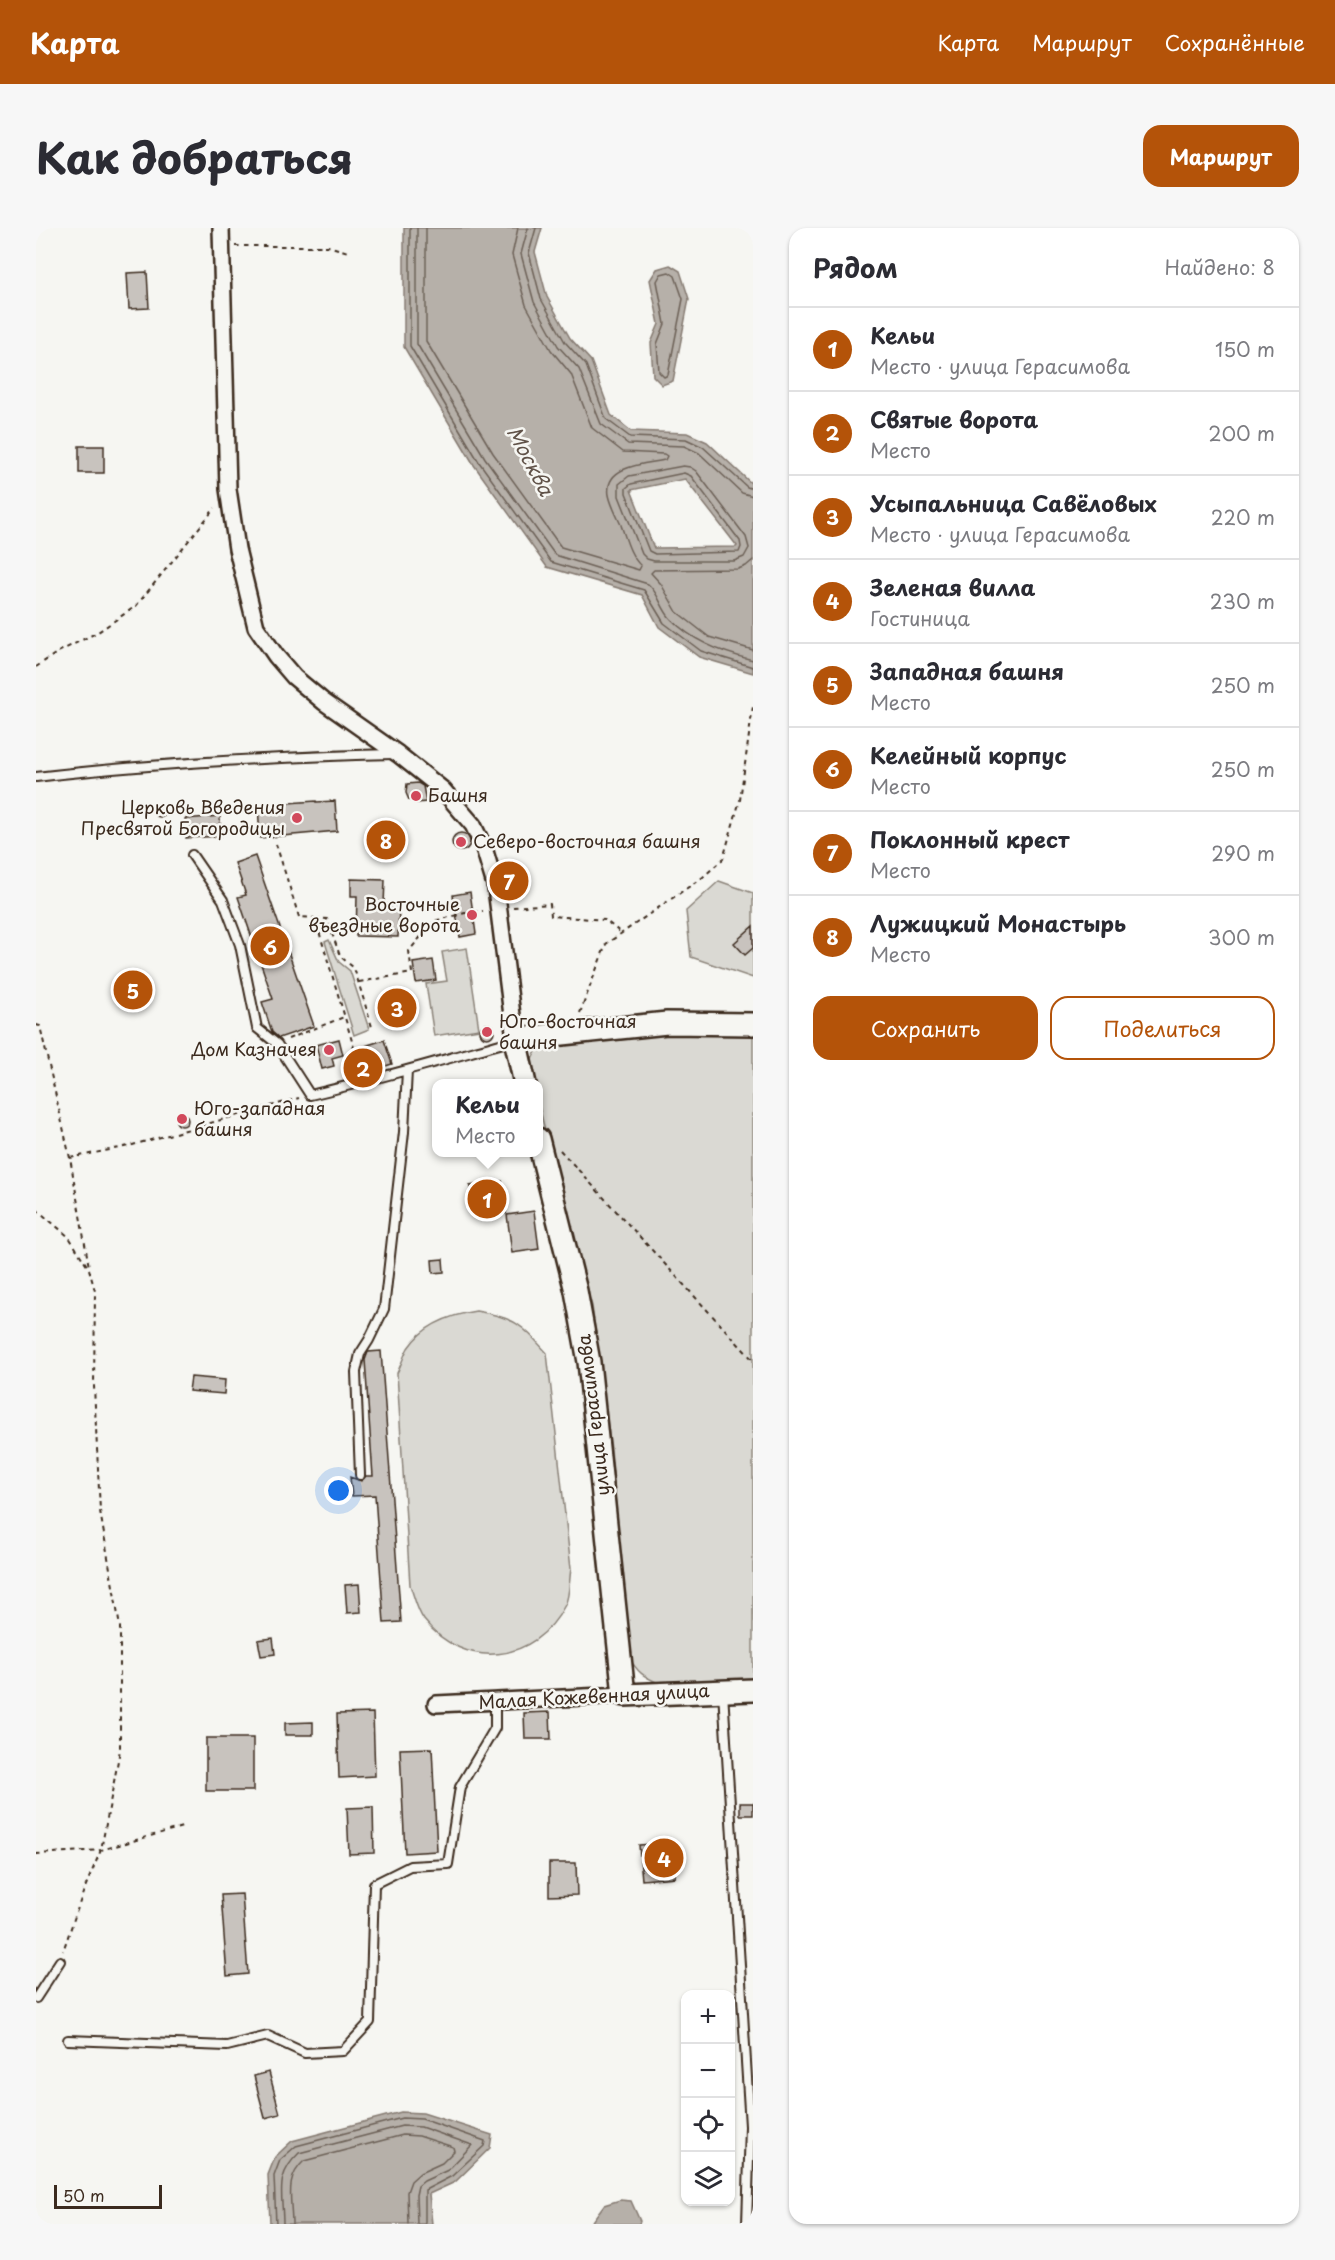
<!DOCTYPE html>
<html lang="ru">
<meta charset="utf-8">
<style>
body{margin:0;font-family:"Playpen Sans",sans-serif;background:#f7f7f7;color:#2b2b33}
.controls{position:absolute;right:18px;bottom:18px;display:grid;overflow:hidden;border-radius:12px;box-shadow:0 2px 4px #0004}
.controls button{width:54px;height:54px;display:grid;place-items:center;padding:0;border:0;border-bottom:2px solid #e1e1e2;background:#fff;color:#2b2b33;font:30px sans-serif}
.scale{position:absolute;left:18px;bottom:15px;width:108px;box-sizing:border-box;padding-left:6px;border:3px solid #3b2a1e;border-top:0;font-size:16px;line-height:21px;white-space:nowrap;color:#3b2a1e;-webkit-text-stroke:4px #f6f6f2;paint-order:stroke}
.you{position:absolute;left:303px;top:1263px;width:21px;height:21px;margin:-15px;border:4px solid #fff;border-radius:50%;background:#1a73e8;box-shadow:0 0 0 9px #1a73e833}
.badge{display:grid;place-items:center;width:39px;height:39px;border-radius:50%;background:#b45309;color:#fff;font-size:20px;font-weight:700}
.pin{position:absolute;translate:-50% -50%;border:3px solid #fff;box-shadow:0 2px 6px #0006}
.popup{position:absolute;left:396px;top:851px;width:111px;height:78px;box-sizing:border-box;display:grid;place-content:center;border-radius:12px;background:#fff;filter:drop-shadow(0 2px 4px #0005);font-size:20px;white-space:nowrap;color:#7c7c81}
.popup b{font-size:22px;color:#2b2b33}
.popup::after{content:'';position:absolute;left:50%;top:100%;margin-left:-12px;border:12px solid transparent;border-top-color:#fff}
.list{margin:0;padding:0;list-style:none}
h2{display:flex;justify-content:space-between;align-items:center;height:78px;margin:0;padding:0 24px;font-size:26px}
h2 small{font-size:20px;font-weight:400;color:#7c7c81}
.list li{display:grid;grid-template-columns:39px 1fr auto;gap:18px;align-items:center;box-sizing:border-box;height:84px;padding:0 24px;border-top:2px solid #e1e1e2}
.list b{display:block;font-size:22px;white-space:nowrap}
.list p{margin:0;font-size:20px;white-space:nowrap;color:#7c7c81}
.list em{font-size:20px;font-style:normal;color:#7c7c81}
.actions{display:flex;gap:12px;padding:18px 24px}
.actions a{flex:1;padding:14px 0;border:2px solid #b45309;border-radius:18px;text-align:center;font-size:21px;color:#b45309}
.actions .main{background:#b45309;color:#fff}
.icon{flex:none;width:33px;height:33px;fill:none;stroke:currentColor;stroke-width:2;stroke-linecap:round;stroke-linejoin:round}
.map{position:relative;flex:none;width:717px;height:1996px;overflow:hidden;border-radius:18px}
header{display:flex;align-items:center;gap:36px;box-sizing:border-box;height:84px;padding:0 30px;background:#b45309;color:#fff}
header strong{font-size:28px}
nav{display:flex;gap:33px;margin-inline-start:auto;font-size:21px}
.intro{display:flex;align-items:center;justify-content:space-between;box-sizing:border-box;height:144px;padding:0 36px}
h1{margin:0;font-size:42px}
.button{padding:15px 27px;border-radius:18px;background:#b45309;color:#fff;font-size:21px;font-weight:700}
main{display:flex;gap:36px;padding:0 36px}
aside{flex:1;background:#fff;border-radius:18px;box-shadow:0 2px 4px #0004}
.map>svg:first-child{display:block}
</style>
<header>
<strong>Карта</strong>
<nav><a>Карта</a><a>Маршрут</a><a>Сохранённые</a></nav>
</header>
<div class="intro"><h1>Как добраться</h1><a class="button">Маршрут</a></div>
<main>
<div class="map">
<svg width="717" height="1996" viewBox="0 0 717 1996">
<rect width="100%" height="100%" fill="#f6f6f2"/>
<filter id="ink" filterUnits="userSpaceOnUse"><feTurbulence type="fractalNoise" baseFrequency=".0167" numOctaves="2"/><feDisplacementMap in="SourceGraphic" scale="12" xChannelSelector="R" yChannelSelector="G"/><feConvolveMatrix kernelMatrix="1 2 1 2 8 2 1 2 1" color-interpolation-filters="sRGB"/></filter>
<g filter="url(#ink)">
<path fill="#dad9d3" stroke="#8a8278" stroke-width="1.5" d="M683 653 717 665V750L655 729 650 683Z
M293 712 303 734 314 743 333 801 318 807 289 714Z
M431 720 443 801 398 808 390 756 411 753 406 724Z
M636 805 717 806V1454L623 1455C608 1449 601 1444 593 1429L575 1221 556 1078 540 1028 502 874V856L497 855 495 833 502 820 517 815Z
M440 1083C480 1090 485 1096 511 1125L535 1341C533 1352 534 1367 529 1377 499 1436 428 1443 388 1392 381 1383 378 1368 374 1357L361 1145C365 1137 368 1127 372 1120 388 1096 414 1087 440 1083Z"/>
<path fill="#b6b0a9" stroke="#857a71" stroke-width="1.5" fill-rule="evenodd" d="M368 0H506L499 24 511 69 534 110 555 133 575 187 595 203 651 205 671 214 717 257V445L663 429 623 399 606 367 511 339 438 237 368 119ZM649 251 701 318 700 319 618 320 595 262Z
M634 37 644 43 653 71 637 153 626 157 617 148 615 115 623 96 614 52 621 41Z
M365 1884 387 1885 456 1907 454 1920 419 1954 393 1966 396 1996H234L232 1947 239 1929 256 1913Z
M584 1972 595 1973 604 1993 603 1996H554L568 1977Z"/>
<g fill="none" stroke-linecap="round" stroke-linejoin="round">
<path stroke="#6c6056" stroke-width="1.5" d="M374 0V118L443 234 515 334 608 362 628 395 665 423 717 439
M381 0V116L449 230 519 327 612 356C623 365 625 381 635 391 656 413 687 425 717 432
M390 0V113L457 225 525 319 603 342 605 338C594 328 590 311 585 297 581 288 575 277 573 267 568 237 609 236 629 232L631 228 628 226 587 224 556 200 535 146 515 122 490 77 476 27 482 0
M492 0 485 26 498 74 522 118 543 141 565 196 592 216 648 218 663 225 706 265 717 268
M500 0 493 25 505 71 529 114 550 137 570 191 594 209 650 211 667 219 711 259 717 261
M633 44 639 48 647 71 632 147 628 149 623 144 621 116 629 96 621 53 625 46Z
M647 238 654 239 660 243 710 309 713 320 708 329 698 333H618L611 331 606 326 583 268V256L593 248Z
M648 245 655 248 704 313 705 319 703 324 619 326 613 323 590 265V260L595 256Z
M717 332 710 338 702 341 618 342 615 345 625 356 641 384 673 409 717 422
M240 1996 238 1948 244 1932 260 1918 366 1890 386 1891 449 1913 448 1918 416 1948 389 1962V1996
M247 1996C247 1965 238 1949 263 1925L366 1898 385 1899 436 1917 412 1942 388 1953 382 1958 380 1967 381 1996
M256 1996C256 1972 248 1951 268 1933L367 1907 383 1908 417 1919 418 1923 406 1935 384 1945 375 1953 371 1964 372 1996"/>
</g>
<path fill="#c8c3be" stroke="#3b2a1e" stroke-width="1.5" d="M111 44 113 80 93 81 91 45Z
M43 218H68V245H43Z
M382 555 387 558 390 574 380 575 373 572 370 565 371 556Z
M280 573V574L299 573 301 603 224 610 222 577Z
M118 583a6 6 0 1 1 12 0a6 6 0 1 1-12 0Z
M184 588 185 608 150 610 149 591Z
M416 614a9 9 0 1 1 18 0a9 9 0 1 1-18 0Z
M219 628 278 798 243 810 236 804 226 774 237 771 202 669 210 667 199 635Z
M315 651 349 652 348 676H363L362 709 320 708 321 668H315Z
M434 664 440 706 424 709 417 667Z
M717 698V720L709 727 698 715Z
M397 732 400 752 380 755 377 735Z
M90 761a7 7 0 1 1 14 0a7 7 0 1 1-14 0Z
M364 767 369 788 348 793 343 772Z
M444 803a7 7 0 1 1 14 0a7 7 0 1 1-14 0Z
M303 811 307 827 296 830 298 838 286 841 280 817Z
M348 812 356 836 330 844 322 820Z
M140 892a6 6 0 1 1 12 0a6 6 0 1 1-12 0Z
M466 953 470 985 438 990 434 958Z
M498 983 503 1021 476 1025 471 987Z
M407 1031 408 1044 397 1045 396 1032Z
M345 1123 365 1394 348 1395 339 1267 316 1268 314 1249 325 1253 330 1248H337L329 1132 332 1124Z
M155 1149 189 1152 188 1166 153 1163Z
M323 1356 325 1384 311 1385 309 1357Z
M237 1410 239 1426 225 1428 222 1412Z
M514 1484 515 1511H489L488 1485Z
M337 1485 339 1548 303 1550 301 1486Z
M277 1494V1507H249V1495Z
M170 1510H217V1563H170Z
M396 1520 401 1623 369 1625 364 1521Z
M704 1575H717V1587H704Z
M337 1579 338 1625 313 1626 311 1580Z
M636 1615 639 1649 606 1652 603 1617Z
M513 1635H540L541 1667 513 1668Z
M206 1666 212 1746 191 1748 185 1667Z
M233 1844 244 1886 229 1890 218 1848Z"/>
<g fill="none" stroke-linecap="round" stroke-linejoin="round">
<defs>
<path id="lane" d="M0 549C119 535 238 529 358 526
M156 627 187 672 204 717 221 800 241 816 274 867C343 851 410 831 478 812
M324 1247 320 1144 324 1126 333 1112 348 1081 368 904 371 842
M687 1464 714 1898 711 1996
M0 1770 24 1733
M32 1812 191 1818 232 1808 269 1825 307 1823 334 1794 338 1656 374 1638 412 1636 424 1559 459 1500V1473"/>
<path id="street" d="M185 0 192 261 201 321 220 399 240 428 258 449 288 474 362 526 406 561 437 597 448 620 460 660 479 811
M400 1476 588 1467"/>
<path id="secondary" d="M489 856 479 811 631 795 717 796
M502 911 540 1063 553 1134 588 1467 717 1462"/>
</defs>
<use href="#lane" stroke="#3b2a1e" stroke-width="12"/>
<use href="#street" stroke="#3b2a1e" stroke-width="20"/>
<use href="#secondary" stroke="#3b2a1e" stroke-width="26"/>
<path stroke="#3b2a1e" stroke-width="2" stroke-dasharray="4.5 4.5" stroke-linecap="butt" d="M199 18H292L312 24
M0 439 22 424 62 404 100 378 179 280
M240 616 263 689 279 690 325 843
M477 679 514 676 515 688 569 692 585 705
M437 684 447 683
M279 690 291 691 304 728 318 740 336 799
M323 754 376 745 373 723 398 693 433 684
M544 785 570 716 667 649 687 631 704 572 717 478
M0 797 4 798 34 930 53 1039
M252 811 308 789
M524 922 717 1132
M34 930 93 918 263 870
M0 981 33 1009 53 1041 59 1063 58 1158 64 1283 84 1399V1522L65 1622 48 1662 27 1723
M0 1626 65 1622 146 1599"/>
<use href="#lane" stroke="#f6f6f2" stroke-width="8"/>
<use href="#street" stroke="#f6f6f2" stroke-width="15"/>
<use href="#secondary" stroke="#f6f6f2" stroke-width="21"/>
</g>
</g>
<g fill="#d1495b" stroke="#f6f6f2" stroke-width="2">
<circle cx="380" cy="568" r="6"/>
<circle cx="261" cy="590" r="6"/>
<circle cx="425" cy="614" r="6"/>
<circle cx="436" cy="687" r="6"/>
<circle cx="451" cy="804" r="6"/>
<circle cx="293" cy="822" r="6"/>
<circle cx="146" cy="891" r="6"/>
</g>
<g text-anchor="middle" stroke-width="5" stroke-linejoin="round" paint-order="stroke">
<g font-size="18" fill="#3b2a1e" stroke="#f6f6f2" text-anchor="start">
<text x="392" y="574">Башня</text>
<text x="249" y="586" text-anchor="end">Церковь Введения<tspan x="249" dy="21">Пресвятой Богородицы</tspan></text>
<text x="437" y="620">Северо-восточная башня</text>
<text x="424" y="683" text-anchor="end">Восточные<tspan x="424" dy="21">въездные ворота</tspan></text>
<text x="463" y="800">Юго-восточная<tspan x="463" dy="21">башня</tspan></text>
<text x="281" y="828" text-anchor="end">Дом Казначея</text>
<text x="158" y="887">Юго-западная<tspan x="158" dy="21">башня</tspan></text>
</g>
<g font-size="18" fill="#3b2a1e" stroke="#f6f6f2">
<text transform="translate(558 1187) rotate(-97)" y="6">улица Герасимова</text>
<text transform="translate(558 1469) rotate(-3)" y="6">Малая Кожевенная улица</text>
</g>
<g font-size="20" font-style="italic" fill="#605248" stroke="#f6f6f2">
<text transform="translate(494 233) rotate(62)" y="7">Москва</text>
</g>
</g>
</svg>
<div class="controls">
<button>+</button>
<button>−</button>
<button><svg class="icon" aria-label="locate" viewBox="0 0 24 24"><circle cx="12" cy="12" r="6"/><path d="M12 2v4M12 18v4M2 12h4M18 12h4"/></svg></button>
<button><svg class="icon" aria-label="layers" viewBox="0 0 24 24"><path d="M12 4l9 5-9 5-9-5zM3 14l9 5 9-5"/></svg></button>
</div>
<div class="scale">50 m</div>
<div class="you"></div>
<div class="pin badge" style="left:451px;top:971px">1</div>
<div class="popup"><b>Кельи</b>Место</div>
<div class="pin badge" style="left:327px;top:840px">2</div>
<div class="pin badge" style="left:361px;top:780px">3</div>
<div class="pin badge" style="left:628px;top:1630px">4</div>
<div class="pin badge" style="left:97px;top:762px">5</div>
<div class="pin badge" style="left:234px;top:718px">6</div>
<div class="pin badge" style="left:473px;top:653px">7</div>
<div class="pin badge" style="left:350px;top:612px">8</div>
</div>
<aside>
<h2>Рядом<small>Найдено: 8</small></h2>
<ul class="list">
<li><span class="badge">1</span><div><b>Кельи</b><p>Место · улица Герасимова</p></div><em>150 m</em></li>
<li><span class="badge">2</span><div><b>Святые ворота</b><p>Место</p></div><em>200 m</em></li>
<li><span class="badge">3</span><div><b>Усыпальница Савёловых</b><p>Место · улица Герасимова</p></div><em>220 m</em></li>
<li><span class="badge">4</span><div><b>Зеленая вилла</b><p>Гостиница</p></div><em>230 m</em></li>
<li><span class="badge">5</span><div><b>Западная башня</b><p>Место</p></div><em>250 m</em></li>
<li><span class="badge">6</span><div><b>Келейный корпус</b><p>Место</p></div><em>250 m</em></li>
<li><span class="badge">7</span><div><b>Поклонный крест</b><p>Место</p></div><em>290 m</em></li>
<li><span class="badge">8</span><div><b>Лужицкий Монастырь</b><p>Место</p></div><em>300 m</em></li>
</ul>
<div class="actions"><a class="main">Сохранить</a><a>Поделиться</a></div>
</aside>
</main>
